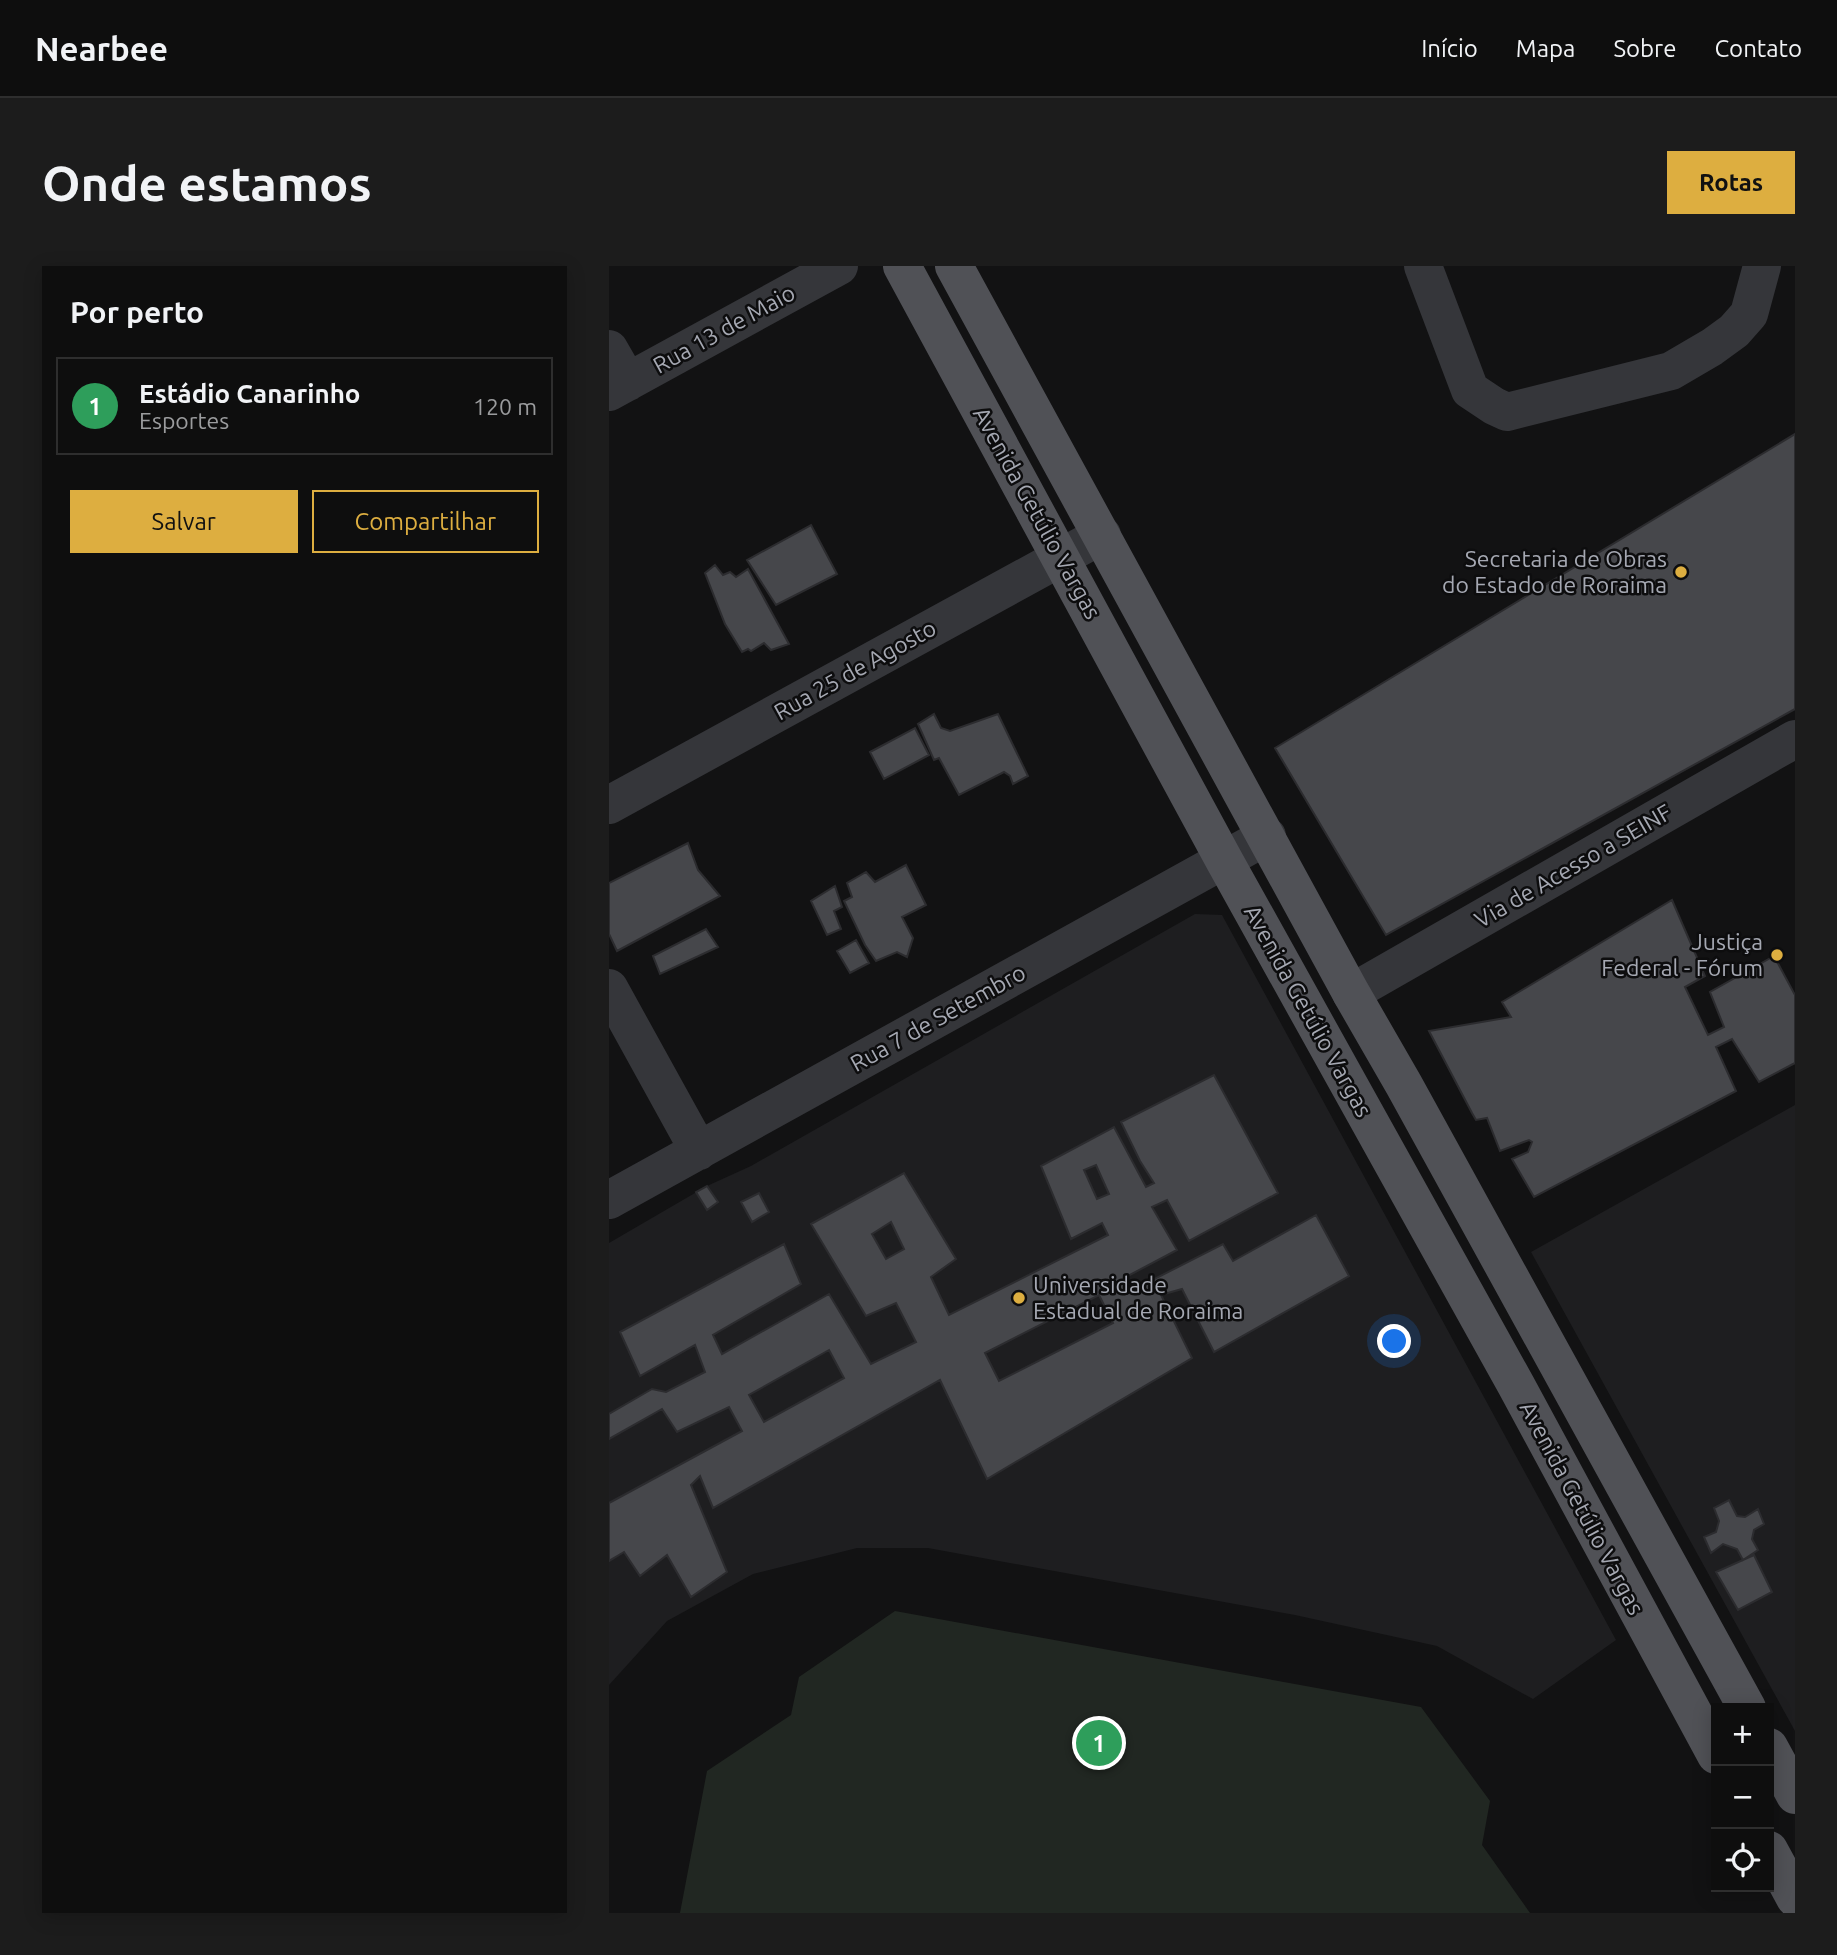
<!DOCTYPE html>
<html lang="pt">
<meta charset="utf-8">
<style>
body{margin:0;font-family:Ubuntu,sans-serif;background:#1c1c1c;color:#f1f3f6}
.controls{position:absolute;right:21px;bottom:21px;display:grid;overflow:hidden;border-radius:0px;box-shadow:0 4px 18px #0003}
.controls button{width:63px;height:63px;display:grid;place-items:center;padding:0;border:0;border-bottom:2px solid #2e2e2e;background:#0e0e0e;color:#f1f3f6;font:35px sans-serif}
.you{position:absolute;left:786px;top:1076px;width:24px;height:24px;margin:-18px;border:5px solid #fff;border-radius:50%;background:#1a73e8;box-shadow:0 0 0 10px #1a73e833}
.badge{display:grid;place-items:center;width:46px;height:46px;border-radius:50%;background:#ddae40;color:#fff;font-size:23px;font-weight:700}
.pin{position:absolute;translate:-50% -50%;border:4px solid #fff;box-shadow:0 2px 7px #0006}
.list{margin:0;padding:0;list-style:none}
h2{display:flex;justify-content:space-between;align-items:center;height:91px;margin:0;padding:0 28px;font-size:30px}
h2 small{font-size:23px;font-weight:400;color:#9b9c9e}
.list li{display:grid;grid-template-columns:46px 1fr auto;gap:21px;align-items:center;box-sizing:border-box;height:98px;margin:0 14px 14px;padding:0 14px;border:2px solid #2e2e2e;border-radius:0px}
.list b{display:block;font-size:26px;white-space:nowrap}
.list p{margin:0;font-size:23px;white-space:nowrap;color:#9b9c9e}
.list em{font-size:23px;font-style:normal;color:#9b9c9e}
.actions{display:flex;gap:14px;padding:21px 28px}
.actions a{flex:1;padding:16px 0;border:2px solid #ddae40;border-radius:0px;text-align:center;font-size:24px;color:#ddae40}
.actions .main{background:#ddae40;color:#111}
.icon{flex:none;width:38px;height:38px;fill:none;stroke:currentColor;stroke-width:2;stroke-linecap:round;stroke-linejoin:round}
.map{position:relative;flex:none;width:1186px;height:1647px;overflow:hidden;border-radius:0px}
header{display:flex;align-items:center;gap:42px;box-sizing:border-box;height:98px;padding:0 35px;background:#0e0e0e;border-bottom:2px solid #2e2e2e}
header strong{font-size:33px}
nav{display:flex;gap:38px;margin-inline-start:auto;font-size:24px}
.intro{display:flex;align-items:center;justify-content:space-between;box-sizing:border-box;height:168px;padding:0 42px}
h1{margin:0;font-size:49px}
.button{padding:18px 32px;border-radius:0px;background:#ddae40;color:#111;font-size:24px;font-weight:700}
main{display:flex;gap:42px;padding:0 42px}
aside{flex:1;background:#0e0e0e;border-radius:0px;box-shadow:0 4px 18px #0003}
.map>svg:first-child{display:block}
</style>
<header>
<strong>Nearbee</strong>
<nav><a>Início</a><a>Mapa</a><a>Sobre</a><a>Contato</a></nav>
</header>
<div class="intro"><h1>Onde estamos</h1><a class="button">Rotas</a></div>
<main>
<aside>
<h2>Por perto<small></small></h2>
<ul class="list">
<li><span class="badge" style="background:#2e9e5b">1</span><div><b>Estádio Canarinho</b><p>Esportes</p></div><em>120 m</em></li>
</ul>
<div class="actions"><a class="main">Salvar</a><a>Compartilhar</a></div>
</aside>
<div class="map">
<svg width="1186" height="1647" viewBox="0 0 1186 1647">
<rect width="100%" height="100%" fill="#121213"/>
<path fill="#1e1e20" d="M586 648 613 649 1007 1374 924 1433 828 1380 686 1349 319 1282H248L144 1308 58 1355 0 1419V977L98 920 142 900Z
M1186 839V1465L922 986Z"/>
<path fill="#212722" d="M286 1345 812 1441 881 1535 873 1579 921 1647H71L98 1505 182 1449 190 1411Z"/>
<path fill="#46474b" stroke="#2c2c2f" stroke-width="2" fill-rule="evenodd" d="M1186 168V443L777 669 666 482Z
M202 259 228 308 167 339 138 294Z
M106 299 114 309 121 306 127 311 139 303 180 378 162 384 155 377 142 385 139 383 133 386 116 358 96 307Z
M325 448 332 462 341 465 389 448 419 510 404 518 401 510 395 506 350 529 330 492 325 494 309 458Z
M306 462 320 489 275 513 261 486Z
M79 577 89 604 111 630 8 685 0 668V617Z
M297 599 317 639 293 651 304 672 298 691 288 686 267 695 256 679 235 635 243 631 238 617 257 606 266 616Z
M226 620 233 641 225 645 232 663 218 669 202 635Z
M1063 634 1096 710 1076 721 1099 769 1115 761 1101 726 1165 690 1186 729V797L1150 816 1123 773 1107 781 1127 825 925 931 903 893 919 886 923 876 920 874 891 885 878 852 867 854 863 847 820 765 902 751 893 736Z
M97 663 109 681 51 708 44 690Z
M247 674 260 697 241 707 228 685Z
M605 809 669 927 580 975 558 934 543 941 568 984 515 1012 522 1025 614 978 624 995 707 949 740 1010 605 1086 573 1023 552 1029 583 1092 378 1213 331 1114 104 1242 91 1210 82 1219 118 1306 82 1331 58 1289 31 1310 15 1286 0 1295V1237L133 1165 120 1141 68 1166 53 1143 0 1173V1148L43 1123 57 1126 96 1106 86 1079 31 1110 11 1066 175 978 192 1018 104 1069 113 1088 220 1028 262 1098 307 1076 287 1037 257 1050 202 958 295 907 347 993 322 1011 340 1049 499 969 493 957 462 973 432 900 505 861 537 921 545 917 531 895 512 856ZM487 899 500 928 488 933 475 904ZM282 956 295 983 277 993 263 968ZM490 1029 504 1057 390 1115 376 1087ZM220 1084 235 1112 155 1156 140 1129Z
M98 920 109 936 98 944 87 926Z
M150 927 160 946 143 956 132 936Z
M1120 1234 1128 1250 1136 1251 1149 1243 1155 1258 1145 1264 1143 1273 1149 1284 1134 1294 1128 1283 1114 1278 1102 1287 1095 1271 1107 1266 1110 1255 1105 1242Z
M1145 1289 1163 1326 1129 1344 1107 1306Z"/>
<g fill="none" stroke-linecap="round" stroke-linejoin="round">
<path stroke="#35363a" stroke-width="38" d="M814 0 861 124 885 140 898 146 1062 105 1103 81 1125 65 1140 48 1153 0
M0 83 19 116
M0 126 230 0
M0 539 493 269
M0 722 90 885
M742 727 1186 473
M0 934 658 570"/>
<path stroke="#505156" stroke-width="38" d="M293 0 615 594 907 1119 1107 1489
M345 0 742 727 795 819 1138 1442
M1160 1481 1186 1529
M1160 1584 1186 1632"/>
</g>
<g fill="#ddae40" stroke="#0d0d0e" stroke-width="2.5">
<circle cx="1072" cy="306" r="7"/>
<circle cx="1168" cy="689" r="7"/>
<circle cx="410" cy="1032" r="7"/>
</g>
<g text-anchor="middle" stroke-width="5" stroke-linejoin="round" paint-order="stroke">
<g font-size="23" fill="#a5a8b2" stroke="#0d0d0e">
<text transform="translate(115 63) rotate(-29)" y="8">Rua 13 de Maio</text>
<text transform="translate(428 247) rotate(61)" y="8">Avenida Getúlio Vargas</text>
<text transform="translate(246 404) rotate(-29)" y="8">Rua 25 de Agosto</text>
<text transform="translate(964 600) rotate(-30)" y="8">Via de Acesso a SEINF</text>
<text transform="translate(699 745) rotate(61)" y="8">Avenida Getúlio Vargas</text>
<text transform="translate(329 752) rotate(-29)" y="8">Rua 7 de Setembro</text>
<text transform="translate(973 1242) rotate(62)" y="8">Avenida Getúlio Vargas</text>
</g>
<g font-size="23" fill="#a5a8b2" stroke="#0d0d0e" text-anchor="end">
<text x="1058" y="301">Secretaria de Obras<tspan x="1058" dy="26">do Estado de Roraima</tspan></text>
<text x="1154" y="684">Justiça<tspan x="1154" dy="26">Federal - Fórum</tspan></text>
<text x="424" y="1027" text-anchor="start">Universidade<tspan x="424" dy="26">Estadual de Roraima</tspan></text>
</g>
</g>
</svg>
<div class="controls">
<button>+</button>
<button>−</button>
<button><svg class="icon" aria-label="locate" viewBox="0 0 24 24"><circle cx="12" cy="12" r="6"/><path d="M12 2v4M12 18v4M2 12h4M18 12h4"/></svg></button>
</div>
<div class="you"></div>
<div class="pin badge" style="left:490px;top:1477px;background:#2e9e5b">1</div>
</div>
</main>
